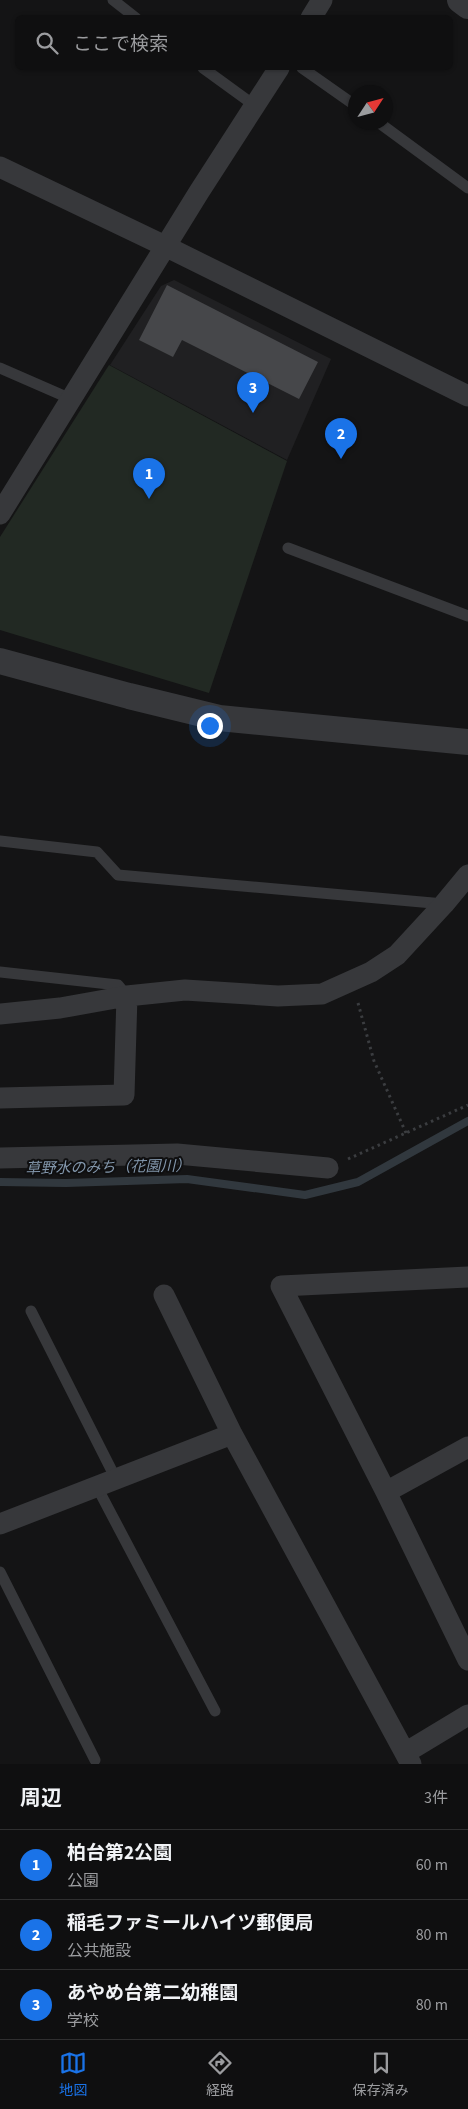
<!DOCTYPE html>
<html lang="ja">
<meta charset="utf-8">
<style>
body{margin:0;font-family:"Source Sans 3","Noto Sans JP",sans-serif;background:#181819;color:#f1f3f6}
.compass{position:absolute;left:348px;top:85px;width:45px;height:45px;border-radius:50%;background:#0f0f10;box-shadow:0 1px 4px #0004;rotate:54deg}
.you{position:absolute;left:209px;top:725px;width:18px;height:18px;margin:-12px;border:4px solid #fff;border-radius:50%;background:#1a73e8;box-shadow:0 0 0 8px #1a73e833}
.badge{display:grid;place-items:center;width:32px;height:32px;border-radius:50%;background:#1a73e8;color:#fff;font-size:16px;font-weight:700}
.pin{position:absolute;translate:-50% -41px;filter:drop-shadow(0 1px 2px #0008)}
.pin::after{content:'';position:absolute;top:26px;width:18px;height:15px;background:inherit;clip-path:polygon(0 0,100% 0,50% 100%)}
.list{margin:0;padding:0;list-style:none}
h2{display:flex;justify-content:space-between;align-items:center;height:65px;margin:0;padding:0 20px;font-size:21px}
h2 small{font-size:16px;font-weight:400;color:#9b9c9f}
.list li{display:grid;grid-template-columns:32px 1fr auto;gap:15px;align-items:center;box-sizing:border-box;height:70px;padding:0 20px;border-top:1px solid #2f2f30}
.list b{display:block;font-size:19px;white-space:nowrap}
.list p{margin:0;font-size:16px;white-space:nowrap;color:#9b9c9f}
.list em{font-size:16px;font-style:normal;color:#9b9c9f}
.icon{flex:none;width:28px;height:28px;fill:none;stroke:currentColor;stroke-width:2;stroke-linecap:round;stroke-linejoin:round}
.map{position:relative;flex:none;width:468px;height:1764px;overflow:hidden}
.search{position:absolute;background:#0f0f10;box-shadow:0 1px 4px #0004;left:15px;right:15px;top:15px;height:55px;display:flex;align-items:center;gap:12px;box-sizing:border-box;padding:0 18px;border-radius:8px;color:#9b9c9f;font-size:19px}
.sheet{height:275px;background:#0f0f10}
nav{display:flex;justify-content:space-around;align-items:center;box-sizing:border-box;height:70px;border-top:1px solid #2f2f30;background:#0f0f10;font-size:14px;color:#9b9c9f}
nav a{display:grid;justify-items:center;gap:2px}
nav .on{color:#1a73e8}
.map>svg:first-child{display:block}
</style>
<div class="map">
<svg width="468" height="1764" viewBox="0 0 468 1764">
<rect width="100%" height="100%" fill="#141415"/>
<path fill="#202022" d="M174 280 331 359 287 460 110 365 161 286Z"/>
<path fill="#222923" d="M109 365 287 461 209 693 0 630V537Z"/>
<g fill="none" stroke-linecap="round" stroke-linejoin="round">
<path stroke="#31383e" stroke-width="8" d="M0 1182 66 1183 187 1179 305 1195 358 1182 468 1121"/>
</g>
<path fill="#46474a" d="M167 285 318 362 299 399 182 340 173 357 139 340Z"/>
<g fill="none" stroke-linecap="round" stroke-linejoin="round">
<path stroke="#3b3d40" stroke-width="3" stroke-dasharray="2.5 4" stroke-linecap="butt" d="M358 1003 374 1061 406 1133
M348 1159 468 1105"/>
<path stroke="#37383b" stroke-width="11" d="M113 0 136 18
M203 68 254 105
M302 68 356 106
M378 122 468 188
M0 368 71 399
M288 548 468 616
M0 841 97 852 118 875 444 904
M0 972 118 985 127 996
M31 1311 116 1479
M97 1487 215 1711
M0 1572 95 1760"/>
<path stroke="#37383b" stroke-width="21" d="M311 18 322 0
M0 167 165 246 468 396
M0 514 199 192 279 68
M0 1014 60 1008 127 996 185 990 278 996 322 994 371 972 397 955 444 904 468 875
M0 1098 124 1095 127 996
M0 1158 177 1154 328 1168
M468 1277 281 1286 386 1492 468 1660
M164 1295 232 1434 411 1764
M386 1492 468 1447
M0 1524 232 1434
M405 1753 468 1715"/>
<path stroke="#37383b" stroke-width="26" d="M460 0 468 6
M0 661 129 696 219 718 468 742"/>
</g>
<g text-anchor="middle" stroke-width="4" stroke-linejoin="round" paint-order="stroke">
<g font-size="15" font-style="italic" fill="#8296ab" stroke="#0f0f10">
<text transform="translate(108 1167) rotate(-1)" y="5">草野水のみち（花園川）</text>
</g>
</g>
</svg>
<svg class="compass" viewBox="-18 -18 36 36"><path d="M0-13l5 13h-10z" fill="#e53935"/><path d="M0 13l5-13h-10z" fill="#9b9c9f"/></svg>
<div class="you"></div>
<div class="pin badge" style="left:149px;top:499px">1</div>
<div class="pin badge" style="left:341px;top:459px">2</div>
<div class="pin badge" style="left:253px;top:413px">3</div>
<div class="search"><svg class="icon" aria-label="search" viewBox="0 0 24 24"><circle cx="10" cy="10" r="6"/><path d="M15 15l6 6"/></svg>ここで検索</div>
</div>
<section class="sheet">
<h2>周辺<small>3件</small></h2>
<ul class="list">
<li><span class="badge">1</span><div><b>柏台第2公園</b><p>公園</p></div><em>60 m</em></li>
<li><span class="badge">2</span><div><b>稲毛ファミールハイツ郵便局</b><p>公共施設</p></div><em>80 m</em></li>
<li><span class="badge">3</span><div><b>あやめ台第二幼稚園</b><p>学校</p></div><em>80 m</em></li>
</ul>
</section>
<nav>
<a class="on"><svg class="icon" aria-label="map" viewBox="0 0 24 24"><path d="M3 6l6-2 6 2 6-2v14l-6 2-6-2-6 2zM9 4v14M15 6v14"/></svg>地図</a>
<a><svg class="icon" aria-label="directions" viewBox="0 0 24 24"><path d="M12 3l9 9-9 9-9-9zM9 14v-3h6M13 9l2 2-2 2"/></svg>経路</a>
<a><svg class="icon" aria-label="saved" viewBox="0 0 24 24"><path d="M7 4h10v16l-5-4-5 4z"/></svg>保存済み</a>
</nav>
